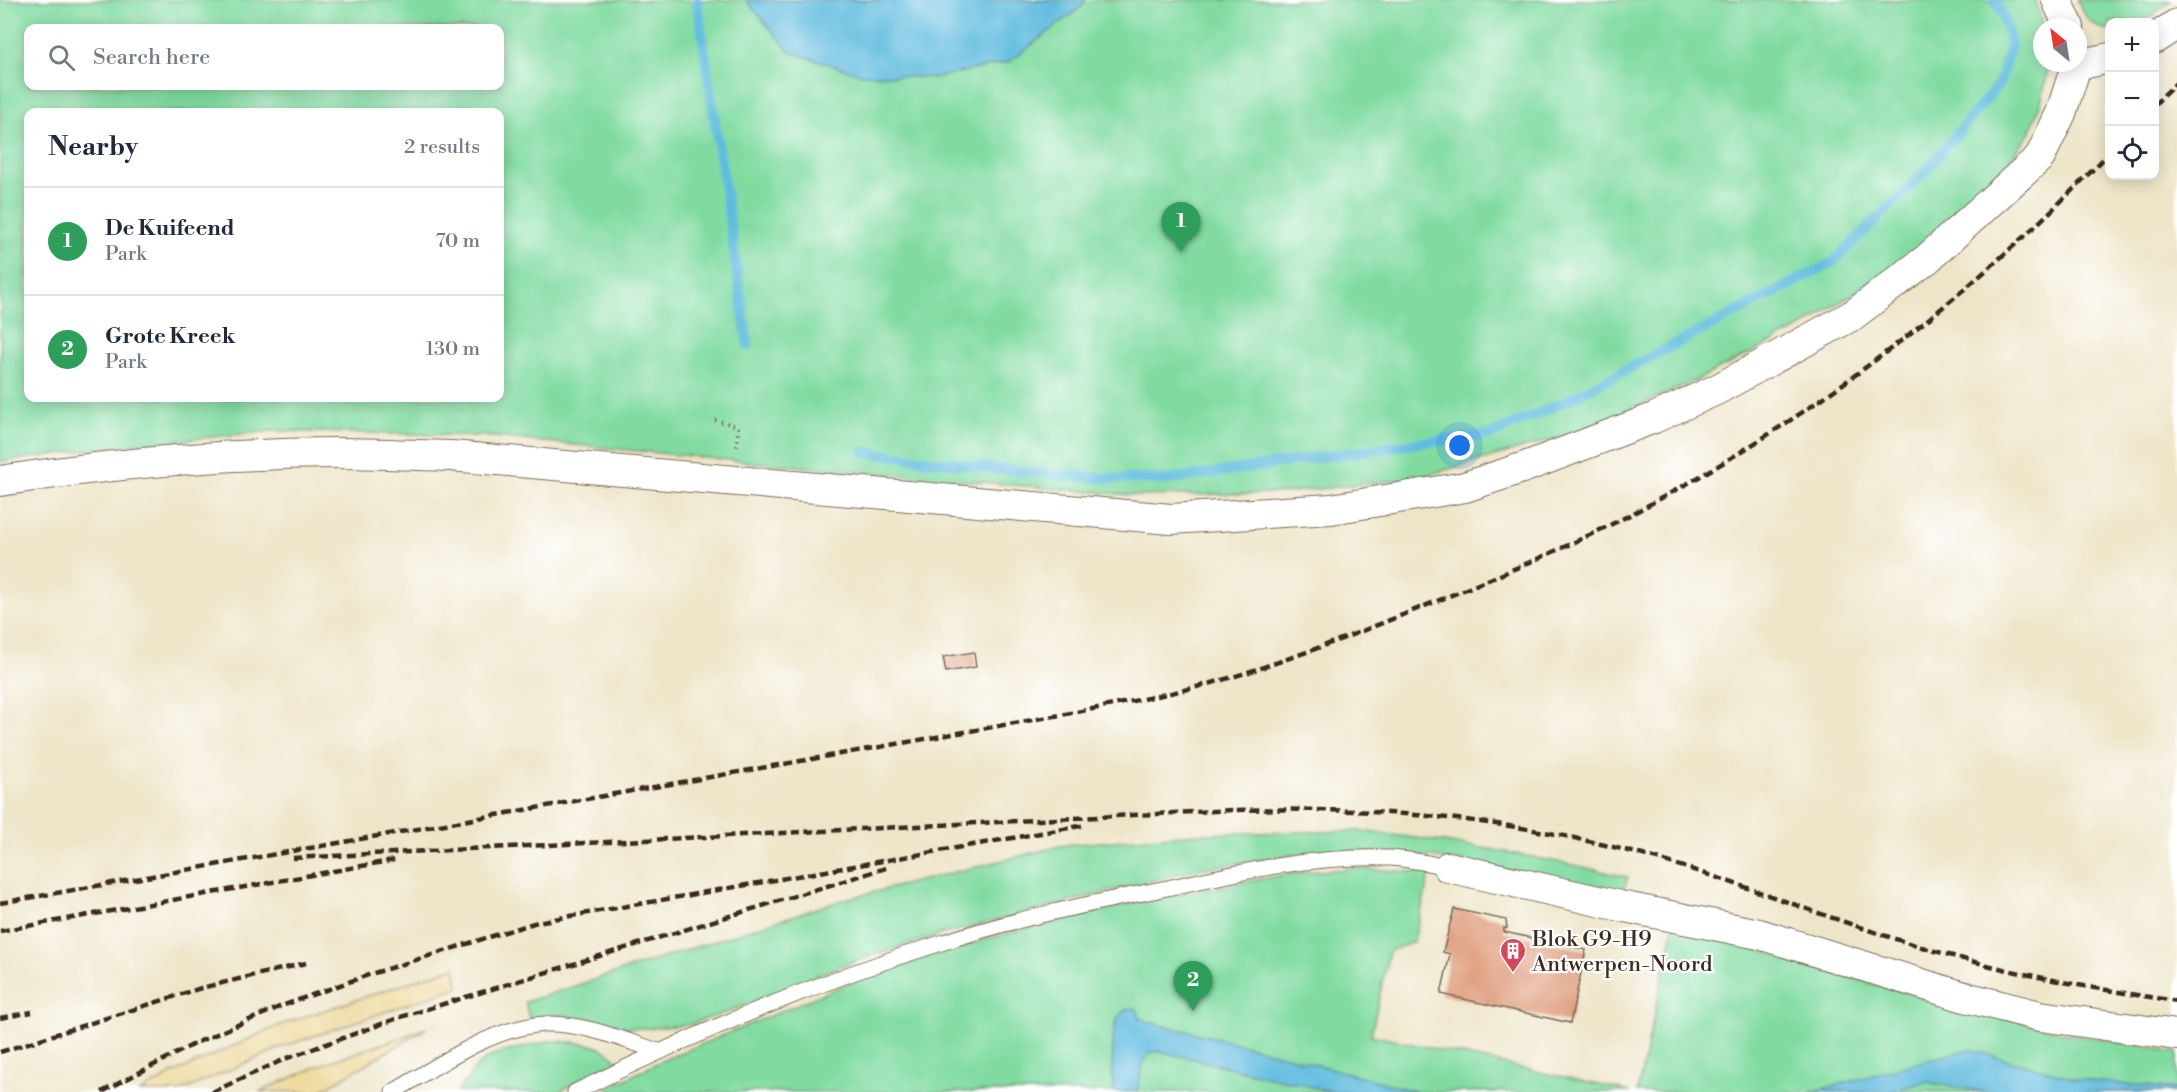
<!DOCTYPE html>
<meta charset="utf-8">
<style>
body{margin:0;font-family:"Libre Bodoni",serif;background:#f2f2f3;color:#1f2937}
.controls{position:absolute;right:18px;top:18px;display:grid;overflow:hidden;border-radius:12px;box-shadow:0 3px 15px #0003}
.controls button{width:54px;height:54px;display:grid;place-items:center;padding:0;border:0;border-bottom:2px solid #e0e1e3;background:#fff;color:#1f2937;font:30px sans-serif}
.compass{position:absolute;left:2033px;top:18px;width:54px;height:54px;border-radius:50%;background:#fff;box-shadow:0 3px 15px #0003;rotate:330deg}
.you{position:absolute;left:1460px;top:446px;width:21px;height:21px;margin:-15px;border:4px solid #fff;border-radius:50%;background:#1a73e8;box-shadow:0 0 0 9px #1a73e833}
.badge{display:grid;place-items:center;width:39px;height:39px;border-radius:50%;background:#d1495b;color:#fff;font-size:20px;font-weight:700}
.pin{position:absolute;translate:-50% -50px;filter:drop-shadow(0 2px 3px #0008)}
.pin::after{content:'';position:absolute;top:32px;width:21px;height:18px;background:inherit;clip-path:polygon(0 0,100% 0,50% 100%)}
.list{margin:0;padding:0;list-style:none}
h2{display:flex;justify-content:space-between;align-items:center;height:78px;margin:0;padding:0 24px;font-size:26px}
h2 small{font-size:20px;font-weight:400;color:#747a83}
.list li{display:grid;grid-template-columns:39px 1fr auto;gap:18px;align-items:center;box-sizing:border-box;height:108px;padding:0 24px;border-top:2px solid #e0e1e3}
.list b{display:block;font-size:22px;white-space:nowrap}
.list p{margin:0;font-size:20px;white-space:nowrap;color:#747a83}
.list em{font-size:20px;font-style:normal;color:#747a83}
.icon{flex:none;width:33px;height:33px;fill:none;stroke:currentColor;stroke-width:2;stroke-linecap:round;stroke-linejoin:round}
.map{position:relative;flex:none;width:2177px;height:1092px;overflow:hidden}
.search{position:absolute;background:#fff;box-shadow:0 3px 15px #0003;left:24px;top:24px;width:480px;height:66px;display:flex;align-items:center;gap:15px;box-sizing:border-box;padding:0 21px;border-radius:12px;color:#747a83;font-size:22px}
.panel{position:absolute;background:#fff;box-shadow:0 3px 15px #0003;left:24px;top:108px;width:480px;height:294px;border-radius:12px}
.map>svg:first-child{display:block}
</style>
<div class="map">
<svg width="2177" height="1092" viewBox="0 0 2177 1092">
<rect width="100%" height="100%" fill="#fff"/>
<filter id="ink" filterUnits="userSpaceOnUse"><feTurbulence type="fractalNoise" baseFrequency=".0167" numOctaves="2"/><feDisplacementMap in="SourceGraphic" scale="12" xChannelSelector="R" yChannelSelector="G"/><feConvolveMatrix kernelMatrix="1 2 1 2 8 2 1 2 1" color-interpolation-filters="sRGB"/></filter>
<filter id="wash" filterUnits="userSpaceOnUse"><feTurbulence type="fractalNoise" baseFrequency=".008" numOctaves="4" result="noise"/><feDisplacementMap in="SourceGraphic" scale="24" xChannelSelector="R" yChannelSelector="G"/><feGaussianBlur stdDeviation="1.35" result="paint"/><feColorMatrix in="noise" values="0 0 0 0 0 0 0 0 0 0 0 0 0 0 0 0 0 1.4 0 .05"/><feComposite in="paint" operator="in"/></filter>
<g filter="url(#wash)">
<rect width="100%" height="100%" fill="#eee5c8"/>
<path fill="#81dba1" stroke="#5e8260" stroke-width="1.5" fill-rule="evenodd" d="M0 0H2036L2043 27 2042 63H2049L2043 95 2030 134 1995 177 1945 222 1914 254 1802 327 1695 381 1569 435 1417 478 1282 493 1141 496 750 462 484 436 273 431 110 447 0 462ZM28 28H500V86H28ZM28 112H500V398H28Z
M2077 0H2171C2144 25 2146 22 2110 22L2109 30C2090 27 2085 17 2077 0Z
M1359 831C1450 841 1538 856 1628 877L1623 891 1432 857 1356 851 1291 855 1193 870 943 934 837 967 728 1012 688 1025 653 1028H622L563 1015 529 1018 525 1002 842 900 1064 845 1197 834Z
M1354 868 1430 873 1414 942 1389 951 1371 1035 1631 1092H601L659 1062 856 980 990 938 1151 899 1295 873Z
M1674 925 1873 984 2073 1035 2177 1052V1092H1637Z
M548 1041C570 1042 605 1041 617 1062L558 1092H457L478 1065 493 1055Z"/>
<path fill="#eeda9e" stroke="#94825e" stroke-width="1.5" d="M455 967 458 987 285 1046 179 1092H140L172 1074 280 1025Z
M427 1028 319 1092H259L318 1066Z"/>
<path fill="#61bcdf" stroke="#4e737e" stroke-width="1.5" d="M746 0H1086L1081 7 1009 62 934 78 861 74 790 52Z
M1131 1008 1137 1009 1140 1018 1149 1022 1252 1047 1418 1092H1334L1159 1051 1150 1053 1142 1064 1137 1092H1114C1112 1077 1111 1033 1117 1020 1119 1013 1125 1010 1131 1008Z
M1969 1049 2080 1080 2177 1089V1092H1986L1926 1082 1888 1092H1811Z"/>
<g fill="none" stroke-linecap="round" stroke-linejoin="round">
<path stroke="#61bcdf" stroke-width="10" d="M697 0 748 346
M864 452 997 469 1100 478 1166 480 1417 443 1490 435 1568 400 1833 262 1924 173 1999 84 2011 45 2003 16 1995 0"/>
</g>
<g id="blocks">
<path fill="#dd9472" d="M974 652 976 667 946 672 943 657Z
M1454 909 1506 920 1507 928H1504V932L1586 950 1570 1023 1441 994 1450 954 1443 952Z"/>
</g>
</g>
<g filter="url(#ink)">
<use href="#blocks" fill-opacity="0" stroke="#7a6b5a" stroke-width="1.5"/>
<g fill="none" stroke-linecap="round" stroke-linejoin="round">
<defs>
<path id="service" d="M393 1092C438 1066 493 1026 547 1024 584 1023 623 1040 658 1051
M575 1092C695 1033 817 982 944 942 1017 918 1093 903 1167 888 1239 872 1314 855 1389 858 1409 859 1428 863 1448 867"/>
<path id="minor" d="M2057 0 2069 27
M2154 39 2177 24
M2077 65 2110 58
M0 481C109 464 222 454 332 453 372 453 412 455 451 456L1171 519 1331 509 1465 487 1525 467 1654 418 1716 390 1853 315 1927 259 2040 157 2061 113 2077 63
M1448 867 1620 906 1759 934 1961 996 2040 1016 2177 1035"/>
</defs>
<use href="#service" stroke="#7a6b5a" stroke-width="17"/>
<use href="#minor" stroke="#7a6b5a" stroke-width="32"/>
<path stroke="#7a6b5a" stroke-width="4" stroke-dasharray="1.5 4.5" stroke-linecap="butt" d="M715 420 735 425 738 428 737 450"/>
<use href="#service" stroke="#fff" stroke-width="15"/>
<use href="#minor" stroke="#fff" stroke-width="30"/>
<path stroke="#3b2a1e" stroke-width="4.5" stroke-dasharray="9 4.5" stroke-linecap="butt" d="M2154 105 2177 82
M293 858 1233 810C1371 807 1509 817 1643 855 1738 881 1830 920 1925 948 2008 973 2092 989 2177 1001
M0 903 1077 712C1122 703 1167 695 1212 683 1289 661 1363 631 1437 601 1498 576 1559 551 1618 521 1802 427 1967 301 2110 152
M0 931 395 860
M0 1018 32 1012
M0 1052 201 988 306 963
M102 1092 198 1042 284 1005 371 974 537 922 1086 825
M212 1092 285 1059 401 1017 889 867"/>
</g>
</g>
<defs>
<symbol id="building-pin" viewBox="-11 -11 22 30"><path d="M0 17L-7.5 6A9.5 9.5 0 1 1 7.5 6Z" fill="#d1495b" stroke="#fff"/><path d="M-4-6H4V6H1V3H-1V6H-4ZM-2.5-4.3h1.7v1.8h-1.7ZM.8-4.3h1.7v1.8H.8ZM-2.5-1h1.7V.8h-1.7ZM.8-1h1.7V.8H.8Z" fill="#fff"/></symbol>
</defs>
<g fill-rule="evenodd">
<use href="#building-pin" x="1498" y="936" width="30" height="40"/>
</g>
<g text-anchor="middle" stroke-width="4.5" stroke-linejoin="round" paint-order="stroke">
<g font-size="22" fill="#3b2a1e" stroke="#fff" text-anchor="start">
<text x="1532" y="946">Blok G9-H9<tspan x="1532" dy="25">Antwerpen-Noord</tspan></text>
</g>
</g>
</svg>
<div class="controls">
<button>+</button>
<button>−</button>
<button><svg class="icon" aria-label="locate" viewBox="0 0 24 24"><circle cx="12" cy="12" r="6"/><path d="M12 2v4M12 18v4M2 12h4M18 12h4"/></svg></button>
</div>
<svg class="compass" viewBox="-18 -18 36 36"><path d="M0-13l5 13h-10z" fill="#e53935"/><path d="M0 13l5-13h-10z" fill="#747a83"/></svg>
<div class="you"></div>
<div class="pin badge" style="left:1181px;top:252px;background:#2e9e5b">1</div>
<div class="pin badge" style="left:1193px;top:1011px;background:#2e9e5b">2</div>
<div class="search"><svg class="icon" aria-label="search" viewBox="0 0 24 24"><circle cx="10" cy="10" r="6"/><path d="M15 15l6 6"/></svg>Search here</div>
<section class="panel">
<h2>Nearby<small>2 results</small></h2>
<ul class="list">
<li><span class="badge" style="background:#2e9e5b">1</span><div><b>De Kuifeend</b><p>Park</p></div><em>70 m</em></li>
<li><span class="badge" style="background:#2e9e5b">2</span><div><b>Grote Kreek</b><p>Park</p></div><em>130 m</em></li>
</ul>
</section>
</div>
